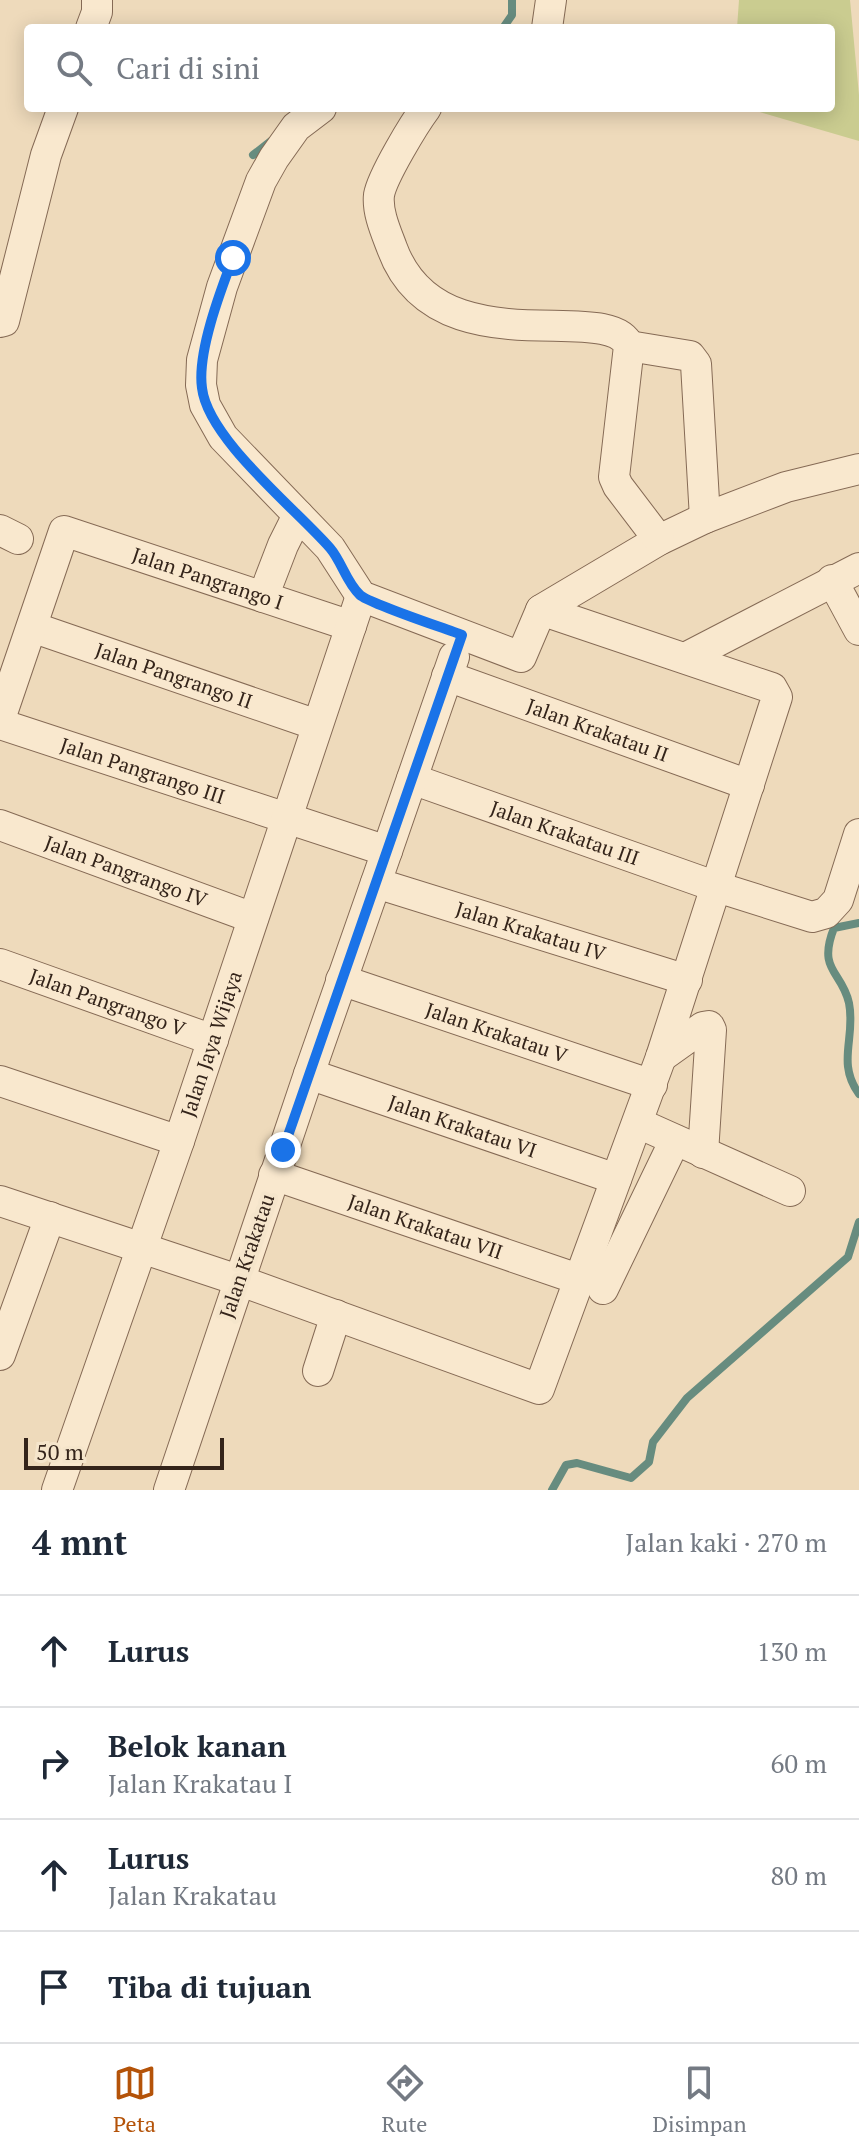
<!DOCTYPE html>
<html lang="id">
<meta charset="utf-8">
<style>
body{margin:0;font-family:"PT Serif",serif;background:#f6f6f7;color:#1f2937}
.scale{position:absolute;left:24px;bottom:20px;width:200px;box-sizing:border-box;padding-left:8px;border:4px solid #34241a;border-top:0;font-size:22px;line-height:28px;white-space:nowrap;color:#34241a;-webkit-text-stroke:6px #f5e5cb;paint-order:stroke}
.stop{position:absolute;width:24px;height:24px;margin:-18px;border:6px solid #1a73e8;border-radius:50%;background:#fff}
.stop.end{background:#1a73e8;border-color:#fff;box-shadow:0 2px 8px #0008}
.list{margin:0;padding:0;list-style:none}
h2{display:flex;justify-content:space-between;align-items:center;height:104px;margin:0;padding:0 32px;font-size:34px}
h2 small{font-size:26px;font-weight:400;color:#747a83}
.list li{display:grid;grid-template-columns:52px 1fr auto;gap:24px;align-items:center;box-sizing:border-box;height:112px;padding:0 32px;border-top:2px solid #e0e1e3}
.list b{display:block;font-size:30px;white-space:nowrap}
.list p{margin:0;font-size:26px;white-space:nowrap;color:#747a83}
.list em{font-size:26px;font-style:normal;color:#747a83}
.icon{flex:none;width:44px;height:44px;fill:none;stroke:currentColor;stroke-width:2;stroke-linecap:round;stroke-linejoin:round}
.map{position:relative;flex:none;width:859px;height:1490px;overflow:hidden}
.search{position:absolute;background:#fff;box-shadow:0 4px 20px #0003;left:24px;right:24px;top:24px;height:88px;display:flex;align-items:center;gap:20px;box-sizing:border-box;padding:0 28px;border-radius:8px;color:#747a83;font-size:30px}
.sheet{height:552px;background:#fff}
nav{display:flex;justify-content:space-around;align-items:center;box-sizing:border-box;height:112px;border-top:2px solid #e0e1e3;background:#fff;font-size:22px;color:#747a83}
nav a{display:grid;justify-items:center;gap:4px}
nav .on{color:#b45309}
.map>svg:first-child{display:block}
</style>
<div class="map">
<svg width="859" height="1490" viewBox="0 0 859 1490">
<rect width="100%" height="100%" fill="#eedabb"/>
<path fill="#cacc90" d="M739 0H850L859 95V141L746 108H831V28H737Z"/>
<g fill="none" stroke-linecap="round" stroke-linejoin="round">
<path stroke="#678c7f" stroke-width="8" d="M503 28 512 15V0
M253 155 271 141
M859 923 834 928C817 971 842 971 849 1003 856 1038 836 1062 859 1094
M552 1490 566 1465 577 1463 631 1478 649 1462 653 1442 687 1398 848 1257 859 1222"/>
<defs>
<g id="street">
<path d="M91 28 97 12V0"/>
<path d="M547 28 551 0"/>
<path d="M321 108 296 127 274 158 261 181 222 287 202 360 201 385 205 405 223 437 330 548 361 596 521 657 541 610 659 540 705 518 786 487 859 469"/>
<path d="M426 108C414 124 382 177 379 195 377 212 386 232 392 248 437 371 609 297 629 346L614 477 618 486 659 540"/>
<path d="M0 322 4 321 46 155 63 108"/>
<path d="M629 346 690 356 696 364 705 518"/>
<path d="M0 530 18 539"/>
<path d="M832 580 859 630"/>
<path d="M263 597 283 545 298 515"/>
<path id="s1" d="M32 627 317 725"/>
<path d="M685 658 859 568"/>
<path id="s2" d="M447 676 749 785"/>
<path id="s3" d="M0 719 64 531 351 626"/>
<path id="s4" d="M0 724 387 851 309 1074 169 1490"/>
<path id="s5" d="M412 779 717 887 812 917 826 913 838 900 859 834"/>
<path id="s6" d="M0 825 253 918"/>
<path d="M387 851 454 657"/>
<path id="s7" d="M376 883 687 980"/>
<path id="s8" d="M0 964 213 1040"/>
<path id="s9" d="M341 980 652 1085"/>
<path d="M661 1057 703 1027 709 1026 711 1030 703 1153"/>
<path id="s10" d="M309 1074 616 1179"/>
<path d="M0 1081 179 1141"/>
<path d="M638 1123 790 1191"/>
<path id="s11" d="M274 1175 578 1279"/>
<path d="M0 1201 238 1280 539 1389 661 1057 777 697 772 688 541 610"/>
<path d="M603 1289 675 1140"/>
<path d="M0 1355 50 1217"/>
<path d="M318 1371 336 1315"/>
<path id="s12" d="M57 1490 179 1141 361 596"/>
</g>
</defs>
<use href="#street" stroke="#856a55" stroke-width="32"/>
<use href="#street" stroke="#f9e8ce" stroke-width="30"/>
</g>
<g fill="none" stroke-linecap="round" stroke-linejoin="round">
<path stroke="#1a73e8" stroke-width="10" d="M233 258C220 292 197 353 202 388 208 439 295 508 330 548 342 562 346 582 360 595 370 604 444 628 462 635L283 1150"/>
</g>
<g text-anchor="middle" stroke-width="8" stroke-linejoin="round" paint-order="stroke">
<g font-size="20" fill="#34241a" stroke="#f5e5cb">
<text dy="7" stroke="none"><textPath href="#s3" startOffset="350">Jalan Pangrango I</textPath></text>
<text dy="7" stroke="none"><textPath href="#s1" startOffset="150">Jalan Pangrango II</textPath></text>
<text dy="7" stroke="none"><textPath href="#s2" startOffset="160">Jalan Krakatau II</textPath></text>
<text dy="7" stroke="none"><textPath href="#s4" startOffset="150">Jalan Pangrango III</textPath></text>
<text dy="7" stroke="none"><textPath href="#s5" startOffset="162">Jalan Krakatau III</textPath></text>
<text dy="7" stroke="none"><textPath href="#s6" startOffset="134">Jalan Pangrango IV</textPath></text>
<text dy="7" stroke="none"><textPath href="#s7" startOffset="162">Jalan Krakatau IV</textPath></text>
<text dy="7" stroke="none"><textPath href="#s8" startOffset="114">Jalan Pangrango V</textPath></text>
<text dy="7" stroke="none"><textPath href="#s9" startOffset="164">Jalan Krakatau V</textPath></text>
<text dy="7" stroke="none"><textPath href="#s12" startOffset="472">Jalan Jaya Wijaya</textPath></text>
<text dy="7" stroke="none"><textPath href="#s10" startOffset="162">Jalan Krakatau VI</textPath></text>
<text dy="7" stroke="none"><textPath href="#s11" startOffset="160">Jalan Krakatau VII</textPath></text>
<text transform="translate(247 1256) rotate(-71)" y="7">Jalan Krakatau</text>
</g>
</g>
</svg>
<div class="scale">50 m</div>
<div class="stop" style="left:233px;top:258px"></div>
<div class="stop end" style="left:283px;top:1150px"></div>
<div class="search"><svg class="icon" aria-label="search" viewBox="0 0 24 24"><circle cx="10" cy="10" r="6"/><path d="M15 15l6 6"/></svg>Cari di sini</div>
</div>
<section class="sheet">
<h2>4 mnt<small>Jalan kaki · 270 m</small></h2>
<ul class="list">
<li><svg class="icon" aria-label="ahead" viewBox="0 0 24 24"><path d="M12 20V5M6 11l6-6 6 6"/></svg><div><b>Lurus</b></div><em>130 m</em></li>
<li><svg class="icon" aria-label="right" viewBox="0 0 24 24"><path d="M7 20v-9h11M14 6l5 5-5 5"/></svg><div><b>Belok kanan</b><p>Jalan Krakatau I</p></div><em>60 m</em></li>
<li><svg class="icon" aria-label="ahead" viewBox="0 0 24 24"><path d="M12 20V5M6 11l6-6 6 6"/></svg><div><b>Lurus</b><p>Jalan Krakatau</p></div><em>80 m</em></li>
<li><svg class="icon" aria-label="arrive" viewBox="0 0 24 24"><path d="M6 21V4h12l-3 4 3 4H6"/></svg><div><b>Tiba di tujuan</b></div></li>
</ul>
</section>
<nav>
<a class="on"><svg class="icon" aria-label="map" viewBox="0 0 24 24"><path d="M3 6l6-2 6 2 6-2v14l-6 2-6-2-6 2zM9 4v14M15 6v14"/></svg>Peta</a>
<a><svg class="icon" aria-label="directions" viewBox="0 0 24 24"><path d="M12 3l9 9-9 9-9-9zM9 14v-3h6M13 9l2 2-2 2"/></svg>Rute</a>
<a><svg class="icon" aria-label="saved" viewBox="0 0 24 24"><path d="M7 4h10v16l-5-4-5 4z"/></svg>Disimpan</a>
</nav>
